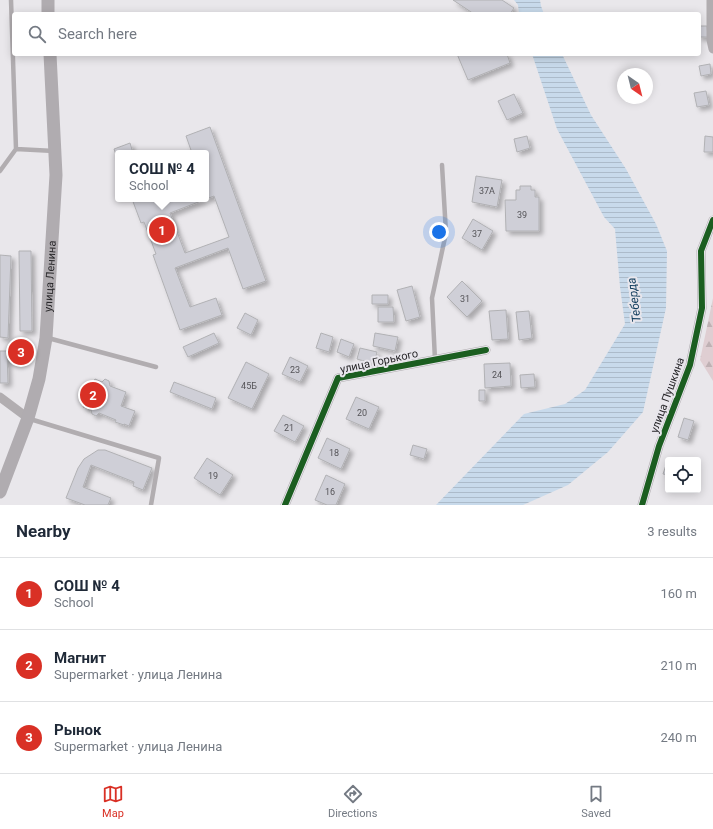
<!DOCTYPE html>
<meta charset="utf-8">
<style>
body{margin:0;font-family:Roboto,sans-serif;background:#f2f2f3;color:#1f2937}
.controls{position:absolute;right:12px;bottom:12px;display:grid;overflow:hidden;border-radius:4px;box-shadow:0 2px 10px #0003}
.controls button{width:36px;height:36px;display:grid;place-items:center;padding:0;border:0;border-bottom:1px solid #e0e1e3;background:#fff;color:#1f2937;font:20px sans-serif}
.compass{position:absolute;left:617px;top:68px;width:36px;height:36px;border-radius:50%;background:#fff;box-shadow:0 2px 10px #0003;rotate:145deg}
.you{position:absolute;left:439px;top:232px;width:14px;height:14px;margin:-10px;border:3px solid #fff;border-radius:50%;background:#1a73e8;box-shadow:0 0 0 6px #1a73e833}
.badge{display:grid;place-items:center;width:26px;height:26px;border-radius:50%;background:#d93025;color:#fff;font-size:13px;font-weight:700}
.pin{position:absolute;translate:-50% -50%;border:2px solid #fff;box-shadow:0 1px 4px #0006}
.popup{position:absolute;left:115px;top:150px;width:94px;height:52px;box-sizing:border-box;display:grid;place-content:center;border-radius:4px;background:#fff;filter:drop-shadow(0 1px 3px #0005);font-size:13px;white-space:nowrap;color:#747a83}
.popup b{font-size:15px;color:#1f2937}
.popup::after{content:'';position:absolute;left:50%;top:100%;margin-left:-8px;border:8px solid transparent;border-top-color:#fff}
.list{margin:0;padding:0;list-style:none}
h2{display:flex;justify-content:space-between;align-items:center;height:52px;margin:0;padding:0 16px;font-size:17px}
h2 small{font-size:13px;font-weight:400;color:#747a83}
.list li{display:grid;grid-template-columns:26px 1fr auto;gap:12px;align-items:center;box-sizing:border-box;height:72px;padding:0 16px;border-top:1px solid #e0e1e3}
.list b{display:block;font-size:15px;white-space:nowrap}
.list p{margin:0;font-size:13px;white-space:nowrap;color:#747a83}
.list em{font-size:13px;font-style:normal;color:#747a83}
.icon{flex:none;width:22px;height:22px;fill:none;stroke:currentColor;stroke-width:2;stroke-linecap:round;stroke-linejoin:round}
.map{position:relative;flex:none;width:713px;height:505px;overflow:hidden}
.search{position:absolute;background:#fff;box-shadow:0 2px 10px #0003;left:12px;right:12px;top:12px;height:44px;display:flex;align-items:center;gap:10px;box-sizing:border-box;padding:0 14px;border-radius:4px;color:#747a83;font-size:15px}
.sheet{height:268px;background:#fff}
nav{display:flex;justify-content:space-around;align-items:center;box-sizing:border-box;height:56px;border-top:1px solid #e0e1e3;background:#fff;font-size:11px;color:#747a83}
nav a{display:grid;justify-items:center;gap:2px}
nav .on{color:#d93025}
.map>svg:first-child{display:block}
</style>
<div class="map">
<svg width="713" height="505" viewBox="0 0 713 505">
<defs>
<pattern id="forest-firs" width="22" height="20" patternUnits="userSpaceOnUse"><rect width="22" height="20" fill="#dfced2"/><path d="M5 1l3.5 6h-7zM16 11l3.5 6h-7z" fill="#bfb1b4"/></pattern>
<pattern id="water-rules" width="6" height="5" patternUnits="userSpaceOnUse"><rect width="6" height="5" fill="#c8daeb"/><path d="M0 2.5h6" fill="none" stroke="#acbbca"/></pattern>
<filter id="shadow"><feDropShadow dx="3.5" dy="3.5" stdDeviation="2" flood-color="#0004"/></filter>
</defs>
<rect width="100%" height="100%" fill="#e9e7eb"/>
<path fill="url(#forest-firs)" d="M713 298V381L700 360Z"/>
<path fill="url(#water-rules)" d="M514 0H540L541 6 544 14H519L518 5Z
M532 54H562L591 115 626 169 656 224 667 251 666 308 643 412 608 452 568 485 523 505H436L524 414 565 404 585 390 625 324 620 287 615 229 604 217 557 129Z"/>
<path fill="#cfcfd7" stroke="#b1b1b4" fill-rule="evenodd" filter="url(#shadow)" d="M453 0H502L514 8 510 14H474Z
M699 26H707L708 37H699Z
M457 54H507L510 63 468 80Z
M710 64 711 74 701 76 699 66Z
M706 91 709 105 697 107 694 93Z
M514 94 523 113 507 120 498 101Z
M210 127 266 281 243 289 228 248 175 268 190 307 216 298 222 315 180 330 153 255 156 254 144 222 141 223 132 199H206V153H192L186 136ZM214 196 229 237 185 253 170 213Z
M527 136 530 148 517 152 514 139Z
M705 136 713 137V152H704Z
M130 143 133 153H118V161L114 149Z
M476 176 502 180 497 207 472 202Z
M520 186H531V190H535V197H539V231H506L505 200H516V190H520Z
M473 219 493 231 482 250 462 238Z
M19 251H31L32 331H20Z
M0 255 11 256 8 338 0 337Z
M462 281 482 301 467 317 447 297Z
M412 286 420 317 406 321 397 290Z
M372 295H388V304H372Z
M378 307H393L394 322H378Z
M506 310 508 339 492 340 489 311Z
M529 311 532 338 519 340 516 312Z
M245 313 258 320 251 335 237 328Z
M214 333 219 343 188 357 183 347Z
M321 333 333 337 329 352 316 348Z
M375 333 398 337 395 351 373 346Z
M341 339 354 344 349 357 337 352Z
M360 348 377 352 374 364 357 359Z
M0 351H7L8 383H0Z
M290 357 308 366 300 382 282 374Z
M246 362 269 374 252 409 228 398Z
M510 363 511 386 485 388 484 364Z
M534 374 535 387 521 388 520 375Z
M95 379 102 382 105 379 109 381 110 386 126 392 121 406 135 411 129 426 124 424V425L115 422 116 420 99 413 96 416 92 414 91 410 83 407 86 402 83 394 86 387 93 383Z
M174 382 216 398 212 409 170 392Z
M479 390H485V401H479Z
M356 397 379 407 369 429 346 419Z
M283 415 304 426 295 442 274 431Z
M684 418 694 421 688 440 678 437Z
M327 438 350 449 341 469 318 458Z
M413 445 427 449 424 459 410 455Z
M98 450H105L152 468 143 490 133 486 134 482 91 465 83 487 111 498 108 505H85L66 498 78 468 84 459Z
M207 458 233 475 220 495 194 478Z
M667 462H668V475L663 474Z
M326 475 345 484 336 505H327L315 500Z"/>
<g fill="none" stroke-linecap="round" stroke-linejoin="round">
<path stroke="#b1adb0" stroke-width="4.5" d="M16 149 54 151
M0 171 16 149 11 0
M48 338 156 367
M435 360 432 298 446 233 442 165
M30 419 159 458 151 505"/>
<path stroke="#b1adb0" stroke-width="9" d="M711 0V40L713 49
M0 397 28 418
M285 505 338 378 486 350
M642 505 659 446 690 365 702 308 701 251 713 220"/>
<g stroke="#b0acb0" stroke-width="13">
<path d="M48 0V14"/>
<path id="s1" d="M0 492 28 418 39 379 46 338 56 175 50 54"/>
</g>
<defs>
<path id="cycleway" d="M285 505 338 378 486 350
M642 505 659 446 690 365 702 308 701 251 713 220"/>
</defs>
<use href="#cycleway" stroke="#e8e6ec" stroke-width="8"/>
<use href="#cycleway" stroke="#1b5e20" stroke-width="6"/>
</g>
<g text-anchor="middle" stroke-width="4" stroke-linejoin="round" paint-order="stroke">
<g font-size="9" fill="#545357">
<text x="487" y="194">37А</text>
<text x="522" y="218">39</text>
<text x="477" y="237">37</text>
<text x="465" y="302">31</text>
<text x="295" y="373">23</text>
<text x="497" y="378">24</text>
<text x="249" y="389">45Б</text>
<text x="362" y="416">20</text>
<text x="289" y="431">21</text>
<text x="334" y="456">18</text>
<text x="213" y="479">19</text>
<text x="330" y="495">16</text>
</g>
<g font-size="11" fill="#28272a" stroke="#e8e6ec">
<text dy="4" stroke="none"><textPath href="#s1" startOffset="223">улица Ленина</textPath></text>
<text transform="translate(379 361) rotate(-12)" y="4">улица Горького</text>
<text transform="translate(667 395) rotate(-70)" y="4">улица Пушкина</text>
</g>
<g font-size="12" font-style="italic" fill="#123d5d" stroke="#e8e6ec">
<text transform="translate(634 300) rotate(-97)" y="4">Теберда</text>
</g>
</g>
</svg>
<div class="controls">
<button><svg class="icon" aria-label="locate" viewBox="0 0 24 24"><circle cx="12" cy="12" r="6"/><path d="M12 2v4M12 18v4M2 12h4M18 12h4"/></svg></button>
</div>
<svg class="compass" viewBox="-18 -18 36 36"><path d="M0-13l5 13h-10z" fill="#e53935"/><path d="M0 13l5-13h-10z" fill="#747a83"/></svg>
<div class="you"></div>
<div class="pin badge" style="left:162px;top:230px">1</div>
<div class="popup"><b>СОШ № 4</b>School</div>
<div class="pin badge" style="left:93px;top:395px">2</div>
<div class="pin badge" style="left:21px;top:352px">3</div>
<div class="search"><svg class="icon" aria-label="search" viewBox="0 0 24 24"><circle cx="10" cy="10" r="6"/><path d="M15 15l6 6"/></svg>Search here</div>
</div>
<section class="sheet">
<h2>Nearby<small>3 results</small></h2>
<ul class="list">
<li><span class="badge">1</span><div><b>СОШ № 4</b><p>School</p></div><em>160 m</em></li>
<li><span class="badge">2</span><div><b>Магнит</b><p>Supermarket · улица Ленина</p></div><em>210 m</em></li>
<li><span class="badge">3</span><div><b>Рынок</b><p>Supermarket · улица Ленина</p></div><em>240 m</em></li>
</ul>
</section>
<nav>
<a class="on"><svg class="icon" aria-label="map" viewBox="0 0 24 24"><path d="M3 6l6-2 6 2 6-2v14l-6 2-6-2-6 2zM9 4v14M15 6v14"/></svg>Map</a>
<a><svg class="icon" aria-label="directions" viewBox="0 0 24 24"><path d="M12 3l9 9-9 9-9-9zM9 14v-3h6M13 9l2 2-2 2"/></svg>Directions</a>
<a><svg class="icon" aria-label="saved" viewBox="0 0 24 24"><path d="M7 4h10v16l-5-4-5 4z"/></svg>Saved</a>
</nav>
